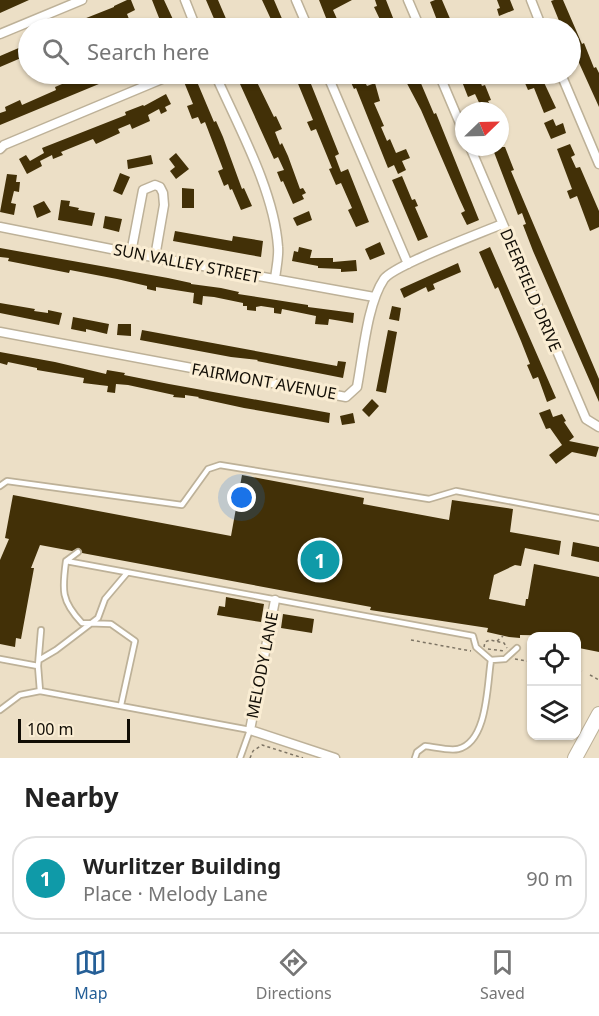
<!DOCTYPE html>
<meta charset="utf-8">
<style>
body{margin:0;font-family:"Noto Sans",sans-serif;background:#f6f6f6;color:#222}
.controls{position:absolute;right:18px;bottom:18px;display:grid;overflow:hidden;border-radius:12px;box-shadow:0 2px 4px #0004}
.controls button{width:54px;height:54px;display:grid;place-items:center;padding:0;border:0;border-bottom:2px solid #e0e0e0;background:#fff;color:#222;font:30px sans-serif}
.compass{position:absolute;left:455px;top:102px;width:54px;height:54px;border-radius:50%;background:#fff;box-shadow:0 2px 4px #0004;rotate:67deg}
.scale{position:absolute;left:18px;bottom:15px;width:112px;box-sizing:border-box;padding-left:6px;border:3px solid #110d05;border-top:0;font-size:16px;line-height:21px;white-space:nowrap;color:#110d05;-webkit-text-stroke:4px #faedd3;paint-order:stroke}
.you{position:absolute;left:242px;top:498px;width:21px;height:21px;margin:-15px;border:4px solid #fff;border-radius:50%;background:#1a73e8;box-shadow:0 0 0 9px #1a73e833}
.badge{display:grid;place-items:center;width:39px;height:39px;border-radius:50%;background:#255f97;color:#fff;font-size:20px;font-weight:700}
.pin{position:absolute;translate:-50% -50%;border:3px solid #fff;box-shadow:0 2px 6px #0006}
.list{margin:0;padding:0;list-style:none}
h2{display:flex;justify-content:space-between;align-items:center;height:78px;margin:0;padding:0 24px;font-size:26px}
h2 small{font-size:20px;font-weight:400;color:#767676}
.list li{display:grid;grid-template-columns:39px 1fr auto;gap:18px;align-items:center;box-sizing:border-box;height:84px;margin:0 12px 12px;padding:0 12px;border:2px solid #e0e0e0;border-radius:24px}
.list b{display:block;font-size:22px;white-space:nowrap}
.list p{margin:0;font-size:20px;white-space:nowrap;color:#767676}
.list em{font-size:20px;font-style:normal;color:#767676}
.icon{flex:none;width:33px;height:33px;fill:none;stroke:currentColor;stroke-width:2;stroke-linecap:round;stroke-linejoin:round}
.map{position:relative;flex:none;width:599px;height:758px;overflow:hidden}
.search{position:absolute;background:#fff;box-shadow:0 2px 4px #0004;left:18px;right:18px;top:18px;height:66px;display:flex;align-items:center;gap:15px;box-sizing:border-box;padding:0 21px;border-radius:33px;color:#767676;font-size:22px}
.sheet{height:174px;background:#fff}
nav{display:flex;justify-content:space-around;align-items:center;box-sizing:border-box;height:84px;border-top:2px solid #e0e0e0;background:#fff;font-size:16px;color:#767676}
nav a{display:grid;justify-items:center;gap:3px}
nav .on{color:#255f97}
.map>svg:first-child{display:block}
</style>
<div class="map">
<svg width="599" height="758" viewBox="0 0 599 758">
<rect width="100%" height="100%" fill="#ecdfc6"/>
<path fill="#423007" d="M0 0H29L0 13Z
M127 0H131L135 10 127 14 129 19 121 23 119 19 96 28H61L114 7V6Z
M152 0H164L177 28H163Z
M206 0H218L230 28H218Z
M262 0H274L286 28H275Z
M319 0H352L333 10 341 28H330Z
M375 0H386L397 28H384L374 7 377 6Z
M435 0H442L454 28H440L430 2Z
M497 0H510L514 10 499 16 497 9 500 8Z
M554 0H563L582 44 584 43 594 68 596 67 599 73V107L570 43V28H562L551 1Z
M28 44V55L0 67V56Z
M96 74H123L0 125V113L6 111 5 107 20 100 22 105 56 90 55 87 76 78 77 82Z
M244 74H253L274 117 276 116 282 129 275 132 280 145 282 143 288 156 300 189 303 188 306 193 302 195 304 199 293 204 283 181 281 182 277 172 284 170 278 157 274 159 240 84 247 81Z
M294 74H307L339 154 335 156 341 172 348 169 369 222 356 227 348 210 352 208 341 183 336 185 329 169 332 168 316 129 311 131 307 122 313 120Z
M347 74H361L367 86 375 83 380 101 374 103 384 126 381 127 387 141 390 139 396 153 406 149 410 158 402 161 406 170 398 174 394 165 388 168 356 88 354 89Z
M402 74H417L434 114 436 113 479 220 467 225 461 213 465 211 459 198 421 110Z
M459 74H473L476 82 480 81 482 86 485 85 491 100 488 101 493 111H483L475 94 468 97Z
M521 74H540L556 108 544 113 534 88 528 90Z
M195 77 214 122 216 121 223 137 242 189 244 188 252 206 241 210 232 189 230 190 228 184 224 186 218 171 223 169 205 122 201 124 198 117 192 119 187 106 193 104 184 82Z
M166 94 171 104 165 107 167 111 161 114 159 109 148 115 150 121 132 129 130 124 118 129 120 133 96 144 93 139 61 152 63 155 53 159 52 155 40 161 42 166 27 174 19 159 26 155 30 161 44 153 42 148 126 115 125 112 143 105 144 106Z
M553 119 556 126 563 123 566 133 551 139 544 123Z
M570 144 575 155 571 157 576 168 580 167 599 211V227L590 231 577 196 570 199 567 191 572 189 557 149Z
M492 147H505L514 170 511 171 599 379V402L533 251 523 225 526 224 522 213 518 215Z
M176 153 189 169 176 179 170 171 175 167 169 159Z
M151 155 153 164 128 169 127 160Z
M120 173 130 177 122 195 113 191Z
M7 174 17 175 16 182H20L19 192 14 191 11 203 16 204 14 215 0 212Z
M402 176 412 200 415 199 418 206 415 207 428 237 418 241 392 180Z
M182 188 194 189V208H182Z
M61 200 70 201 69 206 79 208 78 210 95 213 92 226 58 220Z
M44 201 51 212 37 218 33 206Z
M309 211 312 220 297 226 293 218Z
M105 216 122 219 119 232 103 228Z
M175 231 232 241 233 236 263 241 261 257 173 241Z
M380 242 385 254 370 260 365 249Z
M299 247 312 250 310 258H333V262L356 260 357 271 341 272V269L318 268V266L292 261 294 251 298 252Z
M490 247 556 398 547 402 538 377 533 379 527 365 530 364 521 341 498 287 495 289 479 252Z
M0 248 168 278 191 283V284L221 288 239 292 238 294 308 305V307L354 313 353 323 329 319 328 325 315 324 316 316 282 309 281 314 274 313V308L261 306 256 307V311L247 310V306H243V303L214 297 203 296 202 305 193 303 194 293 156 287V291L147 289V286L117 279 70 270 69 273 8 261 9 258 0 257Z
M458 263 461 272 433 284 435 289 428 292 426 287 404 298 400 289Z
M0 303 35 309 34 311 48 313V310L62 313 59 325 0 313Z
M392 306 401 308 399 321 389 319Z
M73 317 109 324 107 334 86 329V332L71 329Z
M118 324H131V336L117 335Z
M142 330 337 366 338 361 346 362 343 378 257 361 258 360 231 357 140 340Z
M388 330 397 332 386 393 376 391Z
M0 352 55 362 106 374 107 370 125 373 124 375 169 384 330 413 329 423 244 408 198 398 199 397 185 395V398L173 397 174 395 128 385 116 384 115 393 107 392 108 386 83 383 84 378 37 370V368L8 362 7 365 0 363Z
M372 399 379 406 369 417 362 410Z
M550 409 553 417 562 414 566 421 564 422 574 437 569 441 599 447 596 457 572 452 556 464 549 455 562 445 550 428 546 429 539 413Z
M353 413 355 423 342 425 340 416Z
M242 475 364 498 363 504 449 520 452 500 513 509 510 532 561 541 559 555 525 548 521 566 515 565 494 575 489 599 525 606 526 599H528L534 564 599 577V652L579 648V646H576V636L520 635V638L509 637 487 632 488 628 370 610 371 607 82 553 79 548 72 551 40 545 31 568H34L21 639 16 638 15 647 0 644V560L9 539 5 538 13 495 231 536Z
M573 542 599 547V562L571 556Z
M226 597 264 604 261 622 217 615 219 606 225 607Z
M283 614 314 619 312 633 281 628Z"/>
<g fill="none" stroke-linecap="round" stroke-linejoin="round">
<defs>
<path id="lane" d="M0 486 7 481 182 505 208 469 220 465 429 499 456 491 599 518
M78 552 66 561C62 590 61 601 82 623L111 624 135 641 121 705
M66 561 473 636 476 647 491 660 505 659 517 648
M0 659 38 666
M39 660 56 650 98 618 105 599 127 573
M40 691 38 666 41 630
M0 710 20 695 40 691 250 730 240 758
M415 758 417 752 425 746C435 747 449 751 458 749 488 742 487 684 491 660"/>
<path id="street" d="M185 0 196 28
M296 0 308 28
M408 0 420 28
M531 0 542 28
M0 34 82 0
M215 74C238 126 274 190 278 247 279 257 276 269 275 279
M327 74 408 264
M439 74 464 133
M561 74 599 164
M470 147 586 419 599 427
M0 149 4 145 174 74
M0 227 131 253 374 297
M131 253 143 190 155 185 160 187 163 193 164 205 155 257
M0 332 346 397 357 387C363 356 367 304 384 279 394 265 481 233 502 224
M275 600 250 730 335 758"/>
<path id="primary" d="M575 758 599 714"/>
</defs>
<use href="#lane" stroke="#bdb198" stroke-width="8"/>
<use href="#street" stroke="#bdb198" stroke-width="11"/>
<use href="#primary" stroke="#bdb198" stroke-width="16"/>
<path stroke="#7d7464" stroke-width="1.5" stroke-dasharray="3 3" stroke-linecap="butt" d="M411 640 471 651
M497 641 503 636
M484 647 485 642 490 640 504 643 507 648
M488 649 504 651
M515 659 532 662
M576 670 582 671
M590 675 599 680
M250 758 253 751 262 745 303 758"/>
<use href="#lane" stroke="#fff" stroke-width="4.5"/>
<use href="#street" stroke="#fff" stroke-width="8"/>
<use href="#primary" stroke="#fff" stroke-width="14"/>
</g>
<g text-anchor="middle" stroke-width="6" stroke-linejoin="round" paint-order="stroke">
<g font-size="16" fill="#110d05" stroke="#faedd3">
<text transform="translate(187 263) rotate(11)" y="6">SUN VALLEY STREET</text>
<text transform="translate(531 290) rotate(67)" y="6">DEERFIELD DRIVE</text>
<text transform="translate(264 381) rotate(10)" y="6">FAIRMONT AVENUE</text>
<text transform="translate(262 665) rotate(-79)" y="6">MELODY LANE</text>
</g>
</g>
</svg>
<div class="controls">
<button><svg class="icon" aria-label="locate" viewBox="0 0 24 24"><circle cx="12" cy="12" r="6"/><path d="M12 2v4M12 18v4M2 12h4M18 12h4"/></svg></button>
<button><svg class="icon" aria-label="layers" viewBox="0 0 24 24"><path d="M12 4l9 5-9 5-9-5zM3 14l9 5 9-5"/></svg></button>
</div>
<svg class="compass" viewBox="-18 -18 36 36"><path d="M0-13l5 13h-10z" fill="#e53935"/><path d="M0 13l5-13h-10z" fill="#767676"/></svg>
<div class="scale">100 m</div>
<div class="you"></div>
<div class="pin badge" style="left:320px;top:560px;background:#0f9aa8">1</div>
<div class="search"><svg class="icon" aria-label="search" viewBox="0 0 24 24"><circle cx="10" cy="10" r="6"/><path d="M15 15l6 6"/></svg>Search here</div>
</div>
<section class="sheet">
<h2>Nearby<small></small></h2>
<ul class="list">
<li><span class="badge" style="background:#0f9aa8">1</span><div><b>Wurlitzer Building</b><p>Place · Melody Lane</p></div><em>90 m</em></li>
</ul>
</section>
<nav>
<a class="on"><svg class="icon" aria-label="map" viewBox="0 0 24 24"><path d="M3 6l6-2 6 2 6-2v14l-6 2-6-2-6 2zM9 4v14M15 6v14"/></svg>Map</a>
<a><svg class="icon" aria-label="directions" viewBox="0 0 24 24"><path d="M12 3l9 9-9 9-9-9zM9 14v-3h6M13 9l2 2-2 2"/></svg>Directions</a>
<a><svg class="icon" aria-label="saved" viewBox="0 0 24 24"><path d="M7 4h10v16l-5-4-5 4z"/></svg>Saved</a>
</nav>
